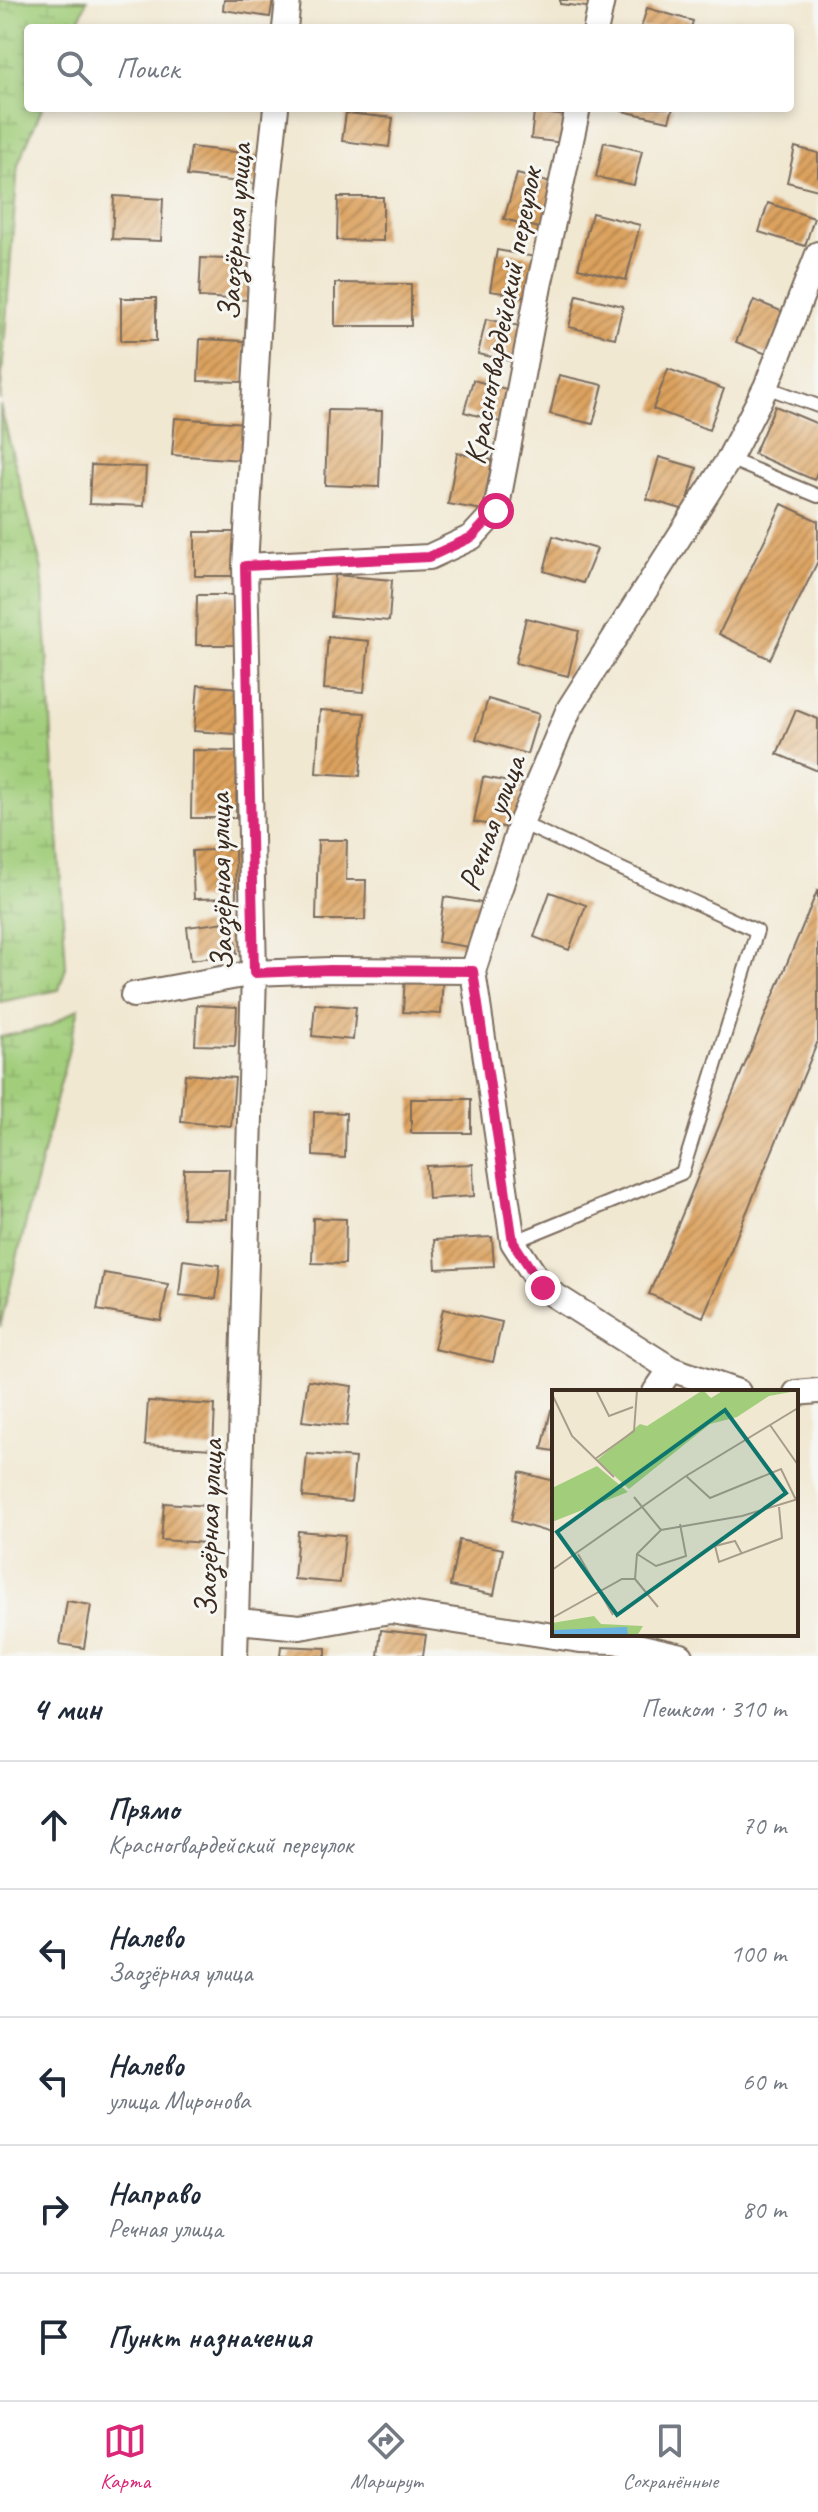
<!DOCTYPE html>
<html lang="ru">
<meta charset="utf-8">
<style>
body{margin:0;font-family:Caveat,sans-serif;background:#f6f6f7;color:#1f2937}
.stop{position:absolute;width:24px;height:24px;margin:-18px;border:6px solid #db2777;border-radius:50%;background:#fff}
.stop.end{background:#db2777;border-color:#fff;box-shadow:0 2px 8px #0008}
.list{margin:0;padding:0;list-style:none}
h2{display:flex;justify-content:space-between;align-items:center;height:104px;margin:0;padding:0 32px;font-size:34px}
h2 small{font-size:26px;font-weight:400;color:#747a83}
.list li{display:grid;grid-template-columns:52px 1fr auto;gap:24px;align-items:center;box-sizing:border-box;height:128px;padding:0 32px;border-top:2px solid #e0e1e3}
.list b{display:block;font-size:30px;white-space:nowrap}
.list p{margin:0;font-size:26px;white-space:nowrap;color:#747a83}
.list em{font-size:26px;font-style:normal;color:#747a83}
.icon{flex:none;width:44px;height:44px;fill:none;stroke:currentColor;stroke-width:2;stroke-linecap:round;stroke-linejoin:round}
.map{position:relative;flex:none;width:818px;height:1656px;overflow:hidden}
.search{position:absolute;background:#fff;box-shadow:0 4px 12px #0003;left:24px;right:24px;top:24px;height:88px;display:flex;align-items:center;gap:20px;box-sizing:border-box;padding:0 28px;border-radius:8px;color:#747a83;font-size:30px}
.sheet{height:744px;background:#fff}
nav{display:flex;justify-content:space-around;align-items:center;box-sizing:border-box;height:112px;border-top:2px solid #e0e1e3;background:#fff;font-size:22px;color:#747a83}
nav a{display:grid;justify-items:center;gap:4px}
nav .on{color:#db2777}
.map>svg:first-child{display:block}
</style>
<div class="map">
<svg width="818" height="1656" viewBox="0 0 818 1656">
<defs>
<pattern id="wetland-marsh" width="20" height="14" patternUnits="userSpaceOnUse" patternTransform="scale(2)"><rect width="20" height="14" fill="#a2ce7b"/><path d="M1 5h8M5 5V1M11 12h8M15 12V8" fill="none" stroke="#8cb16a"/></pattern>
<pattern id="building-hatch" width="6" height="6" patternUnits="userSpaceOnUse" patternTransform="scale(2)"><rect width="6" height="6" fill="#dca25e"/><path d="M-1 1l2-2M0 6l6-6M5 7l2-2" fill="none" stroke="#b4844d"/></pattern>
</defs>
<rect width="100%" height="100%" fill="#f6f6f2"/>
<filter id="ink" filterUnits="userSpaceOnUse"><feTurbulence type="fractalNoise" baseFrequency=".0125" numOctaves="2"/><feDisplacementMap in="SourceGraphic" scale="16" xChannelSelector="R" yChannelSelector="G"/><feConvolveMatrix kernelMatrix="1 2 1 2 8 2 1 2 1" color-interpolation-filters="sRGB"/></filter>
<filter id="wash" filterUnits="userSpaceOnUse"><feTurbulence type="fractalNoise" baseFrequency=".006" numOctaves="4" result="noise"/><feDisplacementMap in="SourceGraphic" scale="32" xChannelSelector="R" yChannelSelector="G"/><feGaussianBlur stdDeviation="1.8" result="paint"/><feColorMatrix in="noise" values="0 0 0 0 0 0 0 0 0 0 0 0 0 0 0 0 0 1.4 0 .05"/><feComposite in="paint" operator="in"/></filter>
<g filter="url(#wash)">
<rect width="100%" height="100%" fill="#f1e8d2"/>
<path fill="url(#wetland-marsh)" stroke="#6e7c4c" stroke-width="2" d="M0 0H87L76 28H28V108H42L18 164 0 401Z
M0 405 42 570 66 967 59 990 0 1002Z
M79 1008 0 1327V1037L49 1026Z"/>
<g id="blocks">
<path fill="url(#building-hatch)" d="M224 0H273L270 17 223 10Z
M560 0H596L595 8 560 4Z
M647 8 693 21 691 28H641Z
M623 108H673L669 121 622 111Z
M534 112 567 116 563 143 531 139Z
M346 113 393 118 389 147 342 141Z
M604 142 642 151 634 185 596 177Z
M191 147 260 155 257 184 187 176Z
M795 147 818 153V190L787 182Z
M517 174 555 184 543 229 504 219Z
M114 196 163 199 161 241 112 239Z
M338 197H383V241L337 240Z
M768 203 814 218 805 246 759 232Z
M592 213 640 225 626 280 578 268Z
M497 250 535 257 528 297 490 291Z
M201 258 249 260 247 300 199 297Z
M335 283 411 284V326H335Z
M577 295 623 306 615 338 569 327Z
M121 298H156V341H121Z
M754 300 786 313 769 355 736 342Z
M486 319 524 327 516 362 478 354Z
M200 339 245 341 244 382 198 381Z
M668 369 724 389 709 430 653 409Z
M559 375 603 385 593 424 550 414Z
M473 380 513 391 504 423 464 412Z
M775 406 818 424V470L814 480 754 454Z
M328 410 382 411 379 487 325 485Z
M175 418 245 423 242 460 172 455Z
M457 453 492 460 483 510 448 504Z
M659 457 697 468 685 510 647 499Z
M91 465 146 467 144 506 89 504Z
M782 504 818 521V561L770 659 719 634Z
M195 532H242V576H195Z
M553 536 597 549 583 583 544 571Z
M335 575 392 580 389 621 331 616Z
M197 595H237V645H196Z
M526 618 579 631 568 676 515 663Z
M328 637 369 641 364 692 324 689Z
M198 685 238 688 235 734 194 731Z
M488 699 539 714 527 754 476 739Z
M320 710 365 713 360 776 316 773Z
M796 710 818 719V771L777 754Z
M192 750 237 751 236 818H191Z
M483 777 524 785 515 829 474 822Z
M318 840H347L346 880H366L365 920H316Z
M235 849 236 898 194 899 192 851Z
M818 889V1041L703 1317 649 1294Z
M550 892 586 905 569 950 534 937Z
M444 897 482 903 475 948 438 942Z
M233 921 237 954 191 960 187 927Z
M405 972 443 973 441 1014 403 1012Z
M315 1004 356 1007 353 1040 312 1036Z
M197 1005 237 1007 235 1046 195 1045Z
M185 1074 235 1078 231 1126 181 1122Z
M411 1099H471V1133H411Z
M314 1112 346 1113 345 1158 313 1156Z
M473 1164 474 1196 428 1199 426 1166Z
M184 1169H229L227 1219 183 1218Z
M313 1218 346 1219 345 1264 312 1263Z
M492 1237 494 1266 436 1269 434 1240Z
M183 1260 220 1265 216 1299 179 1295Z
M104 1273 168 1284 161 1321 97 1310Z
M443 1309 502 1322 493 1362 434 1349Z
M308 1380 352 1386 347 1426 302 1421Z
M148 1401 215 1405 213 1449 145 1445Z
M551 1410 554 1412V1451L542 1449Z
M307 1454 355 1458 351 1502 303 1497Z
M520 1472 554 1481V1534L511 1521Z
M164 1503 208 1506 206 1543 161 1540Z
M298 1531 345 1535 340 1583 294 1579Z
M459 1540 503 1549 494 1595 450 1586Z
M67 1601 91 1605 84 1648 60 1644Z
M381 1630 426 1635 423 1656H378Z
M281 1646 326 1648V1656H280Z"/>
</g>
</g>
<g filter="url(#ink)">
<use href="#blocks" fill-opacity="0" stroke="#7b6c5d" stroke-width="2"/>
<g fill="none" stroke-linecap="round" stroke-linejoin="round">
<defs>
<path id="service" d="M766 387 818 406
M729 459 818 496
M513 1242 682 1173 757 931 521 823"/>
<path id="minor" d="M285 28 288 0
M596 28 602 0
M245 566 429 557 472 537 496 511 539 286 578 108
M133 995 254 973 330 970 473 971
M671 1369 738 1392
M655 1392 671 1369 543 1288 513 1242 473 971 521 823 569 709 729 459 766 387 818 254
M796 1393 818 1391
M238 1621 300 1627 390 1611 580 1640 615 1641 681 1656
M235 1656 254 973 245 566 265 209 276 108"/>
</defs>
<use href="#service" stroke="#7b6c5d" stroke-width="16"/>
<use href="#minor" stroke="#7b6c5d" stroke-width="28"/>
<use href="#service" stroke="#fff" stroke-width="12"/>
<use href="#minor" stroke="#fff" stroke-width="24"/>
</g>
</g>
<g fill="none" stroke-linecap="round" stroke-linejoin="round" filter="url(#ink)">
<path stroke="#db2777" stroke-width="10" d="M496 511 472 537 429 557 245 566 254 973 330 970 473 971 513 1242 543 1288"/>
</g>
<g text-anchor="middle" stroke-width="6" stroke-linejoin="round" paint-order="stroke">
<g font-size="32" fill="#3b2a1e" stroke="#f6f6f2">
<text transform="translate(234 232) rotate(-86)" y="11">Заозёрная улица</text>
<text transform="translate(502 316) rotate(-79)" y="11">Красногвардейский переулок</text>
<text transform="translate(491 823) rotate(-70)" y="11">Речная улица</text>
<text transform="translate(220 882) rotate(-91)" y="11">Заозёрная улица</text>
<text transform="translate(208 1528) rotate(-88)" y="11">Заозёрная улица</text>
</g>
</g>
<g transform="translate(552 1390)">
<rect width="246" height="246" fill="#f1e8d2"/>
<path d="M151 0 159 8 172 0 239 2 217 6 185 27 158 34 77 99 45 70 88 34 95 36ZM45 76 76 102 0 132V98ZM42 226 49 234 91 236 85 246H0V233Z" fill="#a2ce7b"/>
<path d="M75 237 76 246H0L2 240Z" fill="#69b1e1"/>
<path fill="none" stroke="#a89c8a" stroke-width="2" d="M44 0 57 26 81 17M0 4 20 46 62 87M218 35 246 75M43 69 82 41 85 0M134 86 158 108 229 79 244 110M82 107 109 140M26 164 61 225M85 164 104 176 134 166 128 134M190 164 183 151 163 156 167 172 230 148 227 117M0 180 134 86 246 18M83 189 106 217M0 228 70 189H83L85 164 109 140 190 126 246 109"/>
<path fill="#0f766e" fill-opacity="0.15" stroke="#0f766e" stroke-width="4" d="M173 20 234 103 65 225 5 142Z"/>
<rect width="246" height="246" fill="none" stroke="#3b2a1e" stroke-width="4"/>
</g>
</svg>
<div class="stop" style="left:496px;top:511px"></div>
<div class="stop end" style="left:543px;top:1288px"></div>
<div class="search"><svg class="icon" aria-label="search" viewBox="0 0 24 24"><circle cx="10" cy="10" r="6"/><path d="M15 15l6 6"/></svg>Поиск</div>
</div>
<section class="sheet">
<h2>4 мин<small>Пешком · 310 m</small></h2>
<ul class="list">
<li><svg class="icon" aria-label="ahead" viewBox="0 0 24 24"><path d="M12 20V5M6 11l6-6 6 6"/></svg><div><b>Прямо</b><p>Красногвардейский переулок</p></div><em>70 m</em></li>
<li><svg class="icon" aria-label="left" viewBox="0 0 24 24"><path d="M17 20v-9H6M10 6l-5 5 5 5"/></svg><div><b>Налево</b><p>Заозёрная улица</p></div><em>100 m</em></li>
<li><svg class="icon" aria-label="left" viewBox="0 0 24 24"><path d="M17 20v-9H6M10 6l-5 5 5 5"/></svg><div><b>Налево</b><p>улица Миронова</p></div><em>60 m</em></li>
<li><svg class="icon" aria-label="right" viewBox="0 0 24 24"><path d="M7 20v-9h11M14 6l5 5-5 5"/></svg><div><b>Направо</b><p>Речная улица</p></div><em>80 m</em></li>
<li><svg class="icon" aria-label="arrive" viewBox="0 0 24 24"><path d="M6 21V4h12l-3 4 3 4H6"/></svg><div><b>Пункт назначения</b></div></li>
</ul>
</section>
<nav>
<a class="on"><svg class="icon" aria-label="map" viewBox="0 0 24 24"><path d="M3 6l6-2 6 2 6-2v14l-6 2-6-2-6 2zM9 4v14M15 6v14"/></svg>Карта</a>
<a><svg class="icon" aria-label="directions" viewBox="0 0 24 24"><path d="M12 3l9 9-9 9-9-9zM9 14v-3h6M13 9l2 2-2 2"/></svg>Маршрут</a>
<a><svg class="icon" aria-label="saved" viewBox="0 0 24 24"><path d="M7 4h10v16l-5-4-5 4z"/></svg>Сохранённые</a>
</nav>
